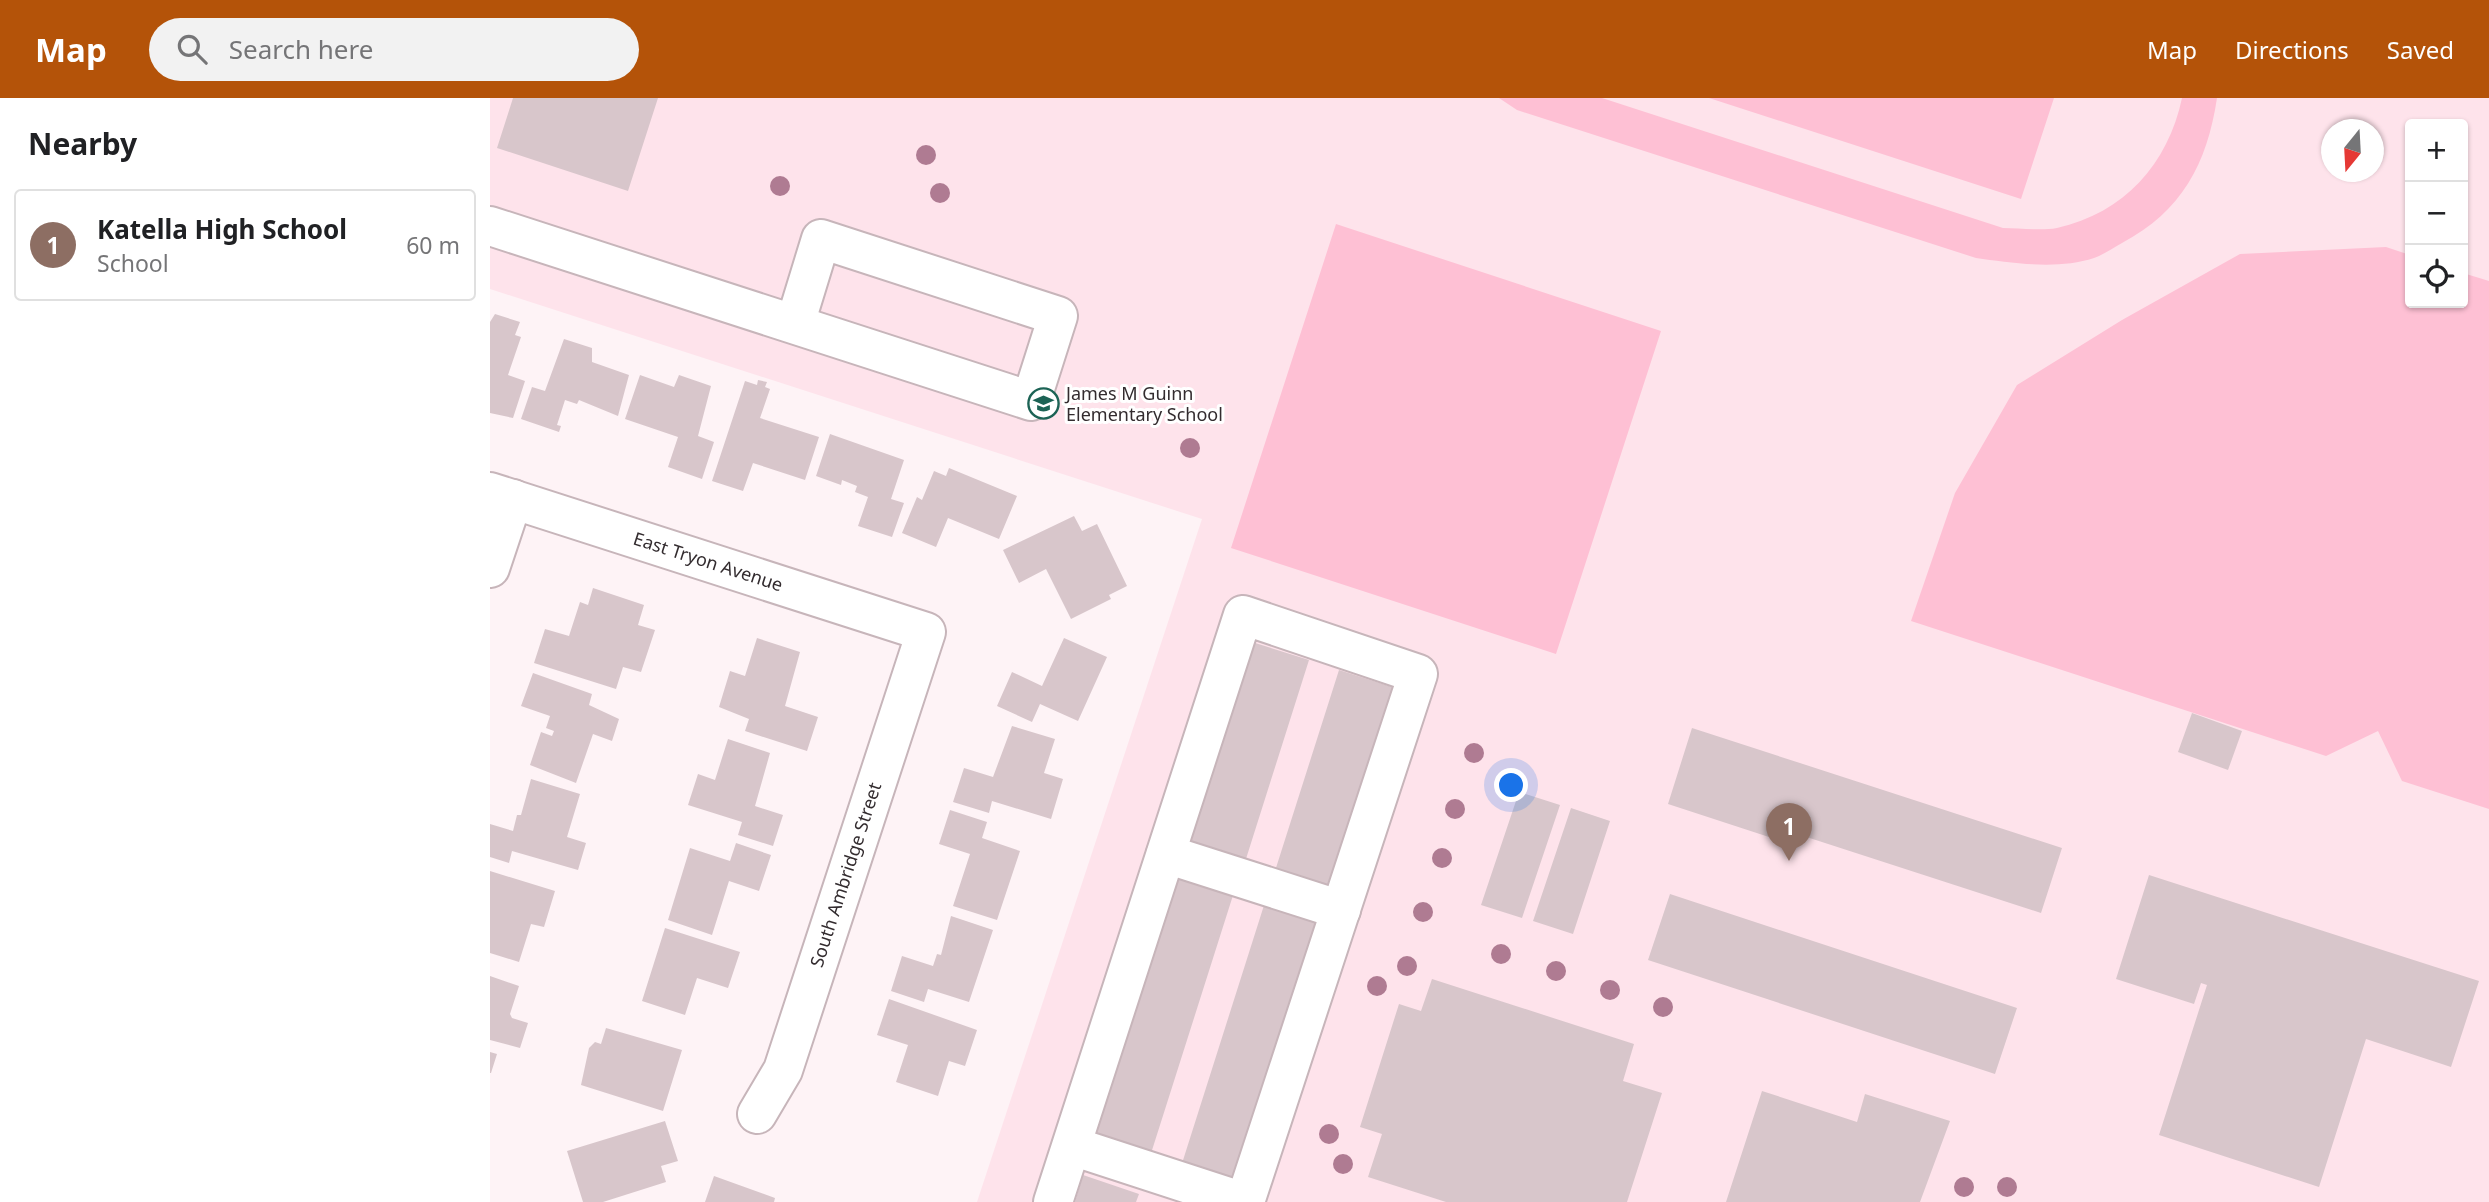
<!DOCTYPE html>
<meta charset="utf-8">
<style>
body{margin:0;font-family:"Noto Sans",sans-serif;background:#f2f2f2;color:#202124}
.controls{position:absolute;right:21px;top:21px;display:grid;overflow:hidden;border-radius:7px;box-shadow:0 2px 5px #0004}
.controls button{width:63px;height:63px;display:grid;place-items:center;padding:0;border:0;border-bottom:2px solid #e0e0e0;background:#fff;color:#202124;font:35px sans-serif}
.compass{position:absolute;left:1831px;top:21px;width:63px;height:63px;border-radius:50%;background:#fff;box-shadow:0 2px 5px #0004;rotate:198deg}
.you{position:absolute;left:1022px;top:688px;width:24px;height:24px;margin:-18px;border:5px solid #fff;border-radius:50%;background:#1a73e8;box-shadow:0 0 0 10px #1a73e833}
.badge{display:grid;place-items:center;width:46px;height:46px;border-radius:50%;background:#b45309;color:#fff;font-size:23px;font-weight:700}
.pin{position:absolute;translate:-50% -58px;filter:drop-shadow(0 2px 4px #0008)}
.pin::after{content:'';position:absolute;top:37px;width:24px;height:21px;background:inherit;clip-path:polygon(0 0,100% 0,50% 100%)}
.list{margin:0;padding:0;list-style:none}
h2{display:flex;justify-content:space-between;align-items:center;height:91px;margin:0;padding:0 28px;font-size:30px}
h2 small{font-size:23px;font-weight:400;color:#757577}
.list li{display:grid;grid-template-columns:46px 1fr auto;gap:21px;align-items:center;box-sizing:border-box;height:112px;margin:0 14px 14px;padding:0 14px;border:2px solid #e0e0e0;border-radius:7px}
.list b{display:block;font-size:26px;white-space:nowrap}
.list p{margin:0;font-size:23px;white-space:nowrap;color:#757577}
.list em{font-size:23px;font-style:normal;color:#757577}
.icon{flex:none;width:38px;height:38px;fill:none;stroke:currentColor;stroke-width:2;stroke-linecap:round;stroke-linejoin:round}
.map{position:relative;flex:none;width:1999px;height:1104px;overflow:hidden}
header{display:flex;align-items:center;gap:42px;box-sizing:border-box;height:98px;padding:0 35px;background:#b45309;color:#fff}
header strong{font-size:33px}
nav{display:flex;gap:38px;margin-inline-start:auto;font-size:24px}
.search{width:490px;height:63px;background:#f2f2f2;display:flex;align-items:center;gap:18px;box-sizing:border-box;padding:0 24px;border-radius:38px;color:#757577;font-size:26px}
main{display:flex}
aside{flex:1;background:#fff}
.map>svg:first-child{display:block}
</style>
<header>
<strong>Map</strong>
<div class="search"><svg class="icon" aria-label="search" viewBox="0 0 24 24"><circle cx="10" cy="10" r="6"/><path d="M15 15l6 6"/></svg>Search here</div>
<nav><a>Map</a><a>Directions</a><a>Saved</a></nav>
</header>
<main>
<aside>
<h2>Nearby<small></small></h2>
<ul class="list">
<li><span class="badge" style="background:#8d6e63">1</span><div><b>Katella High School</b><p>School</p></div><em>60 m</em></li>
</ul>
</aside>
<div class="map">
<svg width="1999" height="1104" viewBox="0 0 1999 1104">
<rect width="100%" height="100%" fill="#fef3f6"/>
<path fill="#fee3eb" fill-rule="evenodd" d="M0 0H1999V1104H487L712 421 0 191ZM1920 26H1973V205H1920ZM1842 32H1884V74H1842Z"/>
<path fill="#fec0d4" d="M1009 0H1112L1513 130C1530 130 1551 133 1567 130 1634 115 1678 66 1692 0H1727C1717 66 1692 113 1632 145 1623 150 1613 157 1604 160 1568 172 1522 165 1486 160L1027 12Z
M1219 0H1564L1531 101Z
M846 126 1171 233 1066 556 741 450Z
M1896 149 1920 157V205H1973V175L1999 183V711L1912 683 1888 633 1836 658 1421 523 1465 395 1527 287 1632 222 1750 156Z"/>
<path fill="#d8c6cb" d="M23 0H168L138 93 7 50Z
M5 216 30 224 25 237 31 239 18 277 35 283 23 320 0 315V224Z
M74 241 102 250V264L139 277 128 318 89 302 87 306 75 302 67 327 71 328 69 334 31 321 42 289 55 293Z
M150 277 184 289 189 277 221 288 208 338 224 344 212 381 178 369 188 339 135 321Z
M268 282 277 284 275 289 280 291 270 320 329 339 315 382 263 365 253 393 222 383 255 283 267 287Z
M340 336 414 362 401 401 414 405 402 439 368 428 378 399 365 394 367 388 352 382 351 387 326 378Z
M459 370 527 398 509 441 458 420 446 449 412 435 427 399 432 402 444 373 456 378Z
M584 418 592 433 607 426 637 488 619 497 621 501 581 521 556 471 529 485 513 452Z
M103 490 154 507 148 527 165 532 151 574 133 569 126 591 44 565 55 531 79 538 90 504 98 507Z
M267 540 310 554 295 608 328 619 317 653 255 633 259 621 229 609 240 573 255 578Z
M574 540 617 559 588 623 550 606 542 624 507 608 522 574 552 588Z
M762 544 819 562 755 764 698 746Z
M849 572 905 590 841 791 785 773Z
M43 575 102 596 99 607 129 621 122 643 103 636 86 685 40 667 51 634 62 638 64 633 56 630 60 618 31 608Z
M1702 615 1752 633 1738 672 1688 654Z
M522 628 565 641 554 675 573 681 561 721 502 703 499 715 463 704 474 670 503 679Z
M1202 630 1572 750 1551 815 1286 729 1282 740 1178 706Z
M238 641 280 655 265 708 293 717 283 748 248 737 252 724 198 707 208 676 225 682Z
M41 681 90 696 77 739 96 745 88 772 22 753 19 765 0 759V726L23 733 27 717H31Z
M1029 694 1070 707 1032 820 991 807Z
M1081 710 1120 723 1083 836 1043 823Z
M460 712 497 724 492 740 530 753 507 822 463 808 480 756 449 746Z
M246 745 281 757 269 793 239 783 222 837 178 822 200 750 240 763Z
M0 773 65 793 54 829 41 826 29 864 0 855Z
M689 773 745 791 657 1068 601 1050Z
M1659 777 1989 883 1961 969 1876 941 1829 1089 1669 1037 1717 887 1711 885 1704 906 1626 881Z
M1180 796 1527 910 1505 976 1158 862Z
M776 801 833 819 744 1096 688 1078Z
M461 818 503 832 479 904 438 891 434 904 401 893 412 858 443 868 447 856 451 857Z
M175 830 250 854 238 890 207 880 195 917 152 903Z
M0 878 29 888 20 916 22 920 38 925 30 950 0 942Z
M942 881 1144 946 1133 983 1172 995 1137 1104H956L878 1079 892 1036 870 1029 909 906 931 913Z
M399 901 487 932 475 968 459 963 448 998 406 984 418 947 387 937Z
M116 930 192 952 173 1013 91 987 99 950 105 944 111 946Z
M0 954 7 956 1 975H0Z
M1272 993 1367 1024 1375 996 1460 1023 1430 1104H1236Z
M175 1023 188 1063 171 1068 176 1084 113 1104H93L77 1053Z
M593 1077 649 1096 646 1104H585Z
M224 1078 285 1100 284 1104H215Z"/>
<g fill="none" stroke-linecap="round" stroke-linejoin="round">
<defs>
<g id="minor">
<path d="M0 128 541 303 568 218 331 141 305 226"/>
<path id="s1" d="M0 394 436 534 293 972 267 1016"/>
<path d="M0 470 23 401"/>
<path d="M676 756 851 812"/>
<path d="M582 1048 754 1104"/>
<path d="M563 1104 753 517 928 576 755 1104"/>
</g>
</defs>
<use href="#minor" stroke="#c7b5ba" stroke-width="42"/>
<use href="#minor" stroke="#fff" stroke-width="38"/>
</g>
<g fill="#af7b92">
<circle cx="436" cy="57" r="10"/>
<circle cx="290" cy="88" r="10"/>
<circle cx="450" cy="95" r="10"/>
<circle cx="700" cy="350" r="10"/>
<circle cx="984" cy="655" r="10"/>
<circle cx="965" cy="711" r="10"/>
<circle cx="952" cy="760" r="10"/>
<circle cx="933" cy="814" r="10"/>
<circle cx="1011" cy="856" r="10"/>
<circle cx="917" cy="868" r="10"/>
<circle cx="1066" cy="873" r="10"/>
<circle cx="887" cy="888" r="10"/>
<circle cx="1120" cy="892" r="10"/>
<circle cx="1173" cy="909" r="10"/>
<circle cx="839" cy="1036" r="10"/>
<circle cx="853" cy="1066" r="10"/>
<circle cx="1474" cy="1089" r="10"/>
<circle cx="1517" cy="1089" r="10"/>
</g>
<defs>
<symbol id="school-ring" viewBox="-11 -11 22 22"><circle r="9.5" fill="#fff" stroke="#1c6355" stroke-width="1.5"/><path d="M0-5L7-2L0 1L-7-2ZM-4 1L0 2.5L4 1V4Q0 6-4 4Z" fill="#1c6355"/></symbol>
</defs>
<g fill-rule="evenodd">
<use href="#school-ring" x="536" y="288" width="35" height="35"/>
</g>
<g text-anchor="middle" stroke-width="6" stroke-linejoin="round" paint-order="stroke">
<g font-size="18" fill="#332c2f" stroke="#fff" text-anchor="start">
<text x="576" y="302">James M Guinn<tspan x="576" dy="21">Elementary School</tspan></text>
</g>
<g font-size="18" fill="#332c2f" stroke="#fff">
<text dy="6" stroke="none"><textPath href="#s1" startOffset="229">East Tryon Avenue</textPath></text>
<text transform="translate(356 777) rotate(-72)" y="6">South Ambridge Street</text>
</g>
</g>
</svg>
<div class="controls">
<button>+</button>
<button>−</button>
<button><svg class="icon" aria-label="locate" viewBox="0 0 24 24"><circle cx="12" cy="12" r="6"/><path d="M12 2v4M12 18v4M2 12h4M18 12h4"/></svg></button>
</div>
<svg class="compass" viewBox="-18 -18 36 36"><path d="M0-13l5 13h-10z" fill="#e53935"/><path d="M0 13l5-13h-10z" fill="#757577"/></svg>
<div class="you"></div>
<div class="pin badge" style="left:1299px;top:763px;background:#8d6e63">1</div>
</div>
</main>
